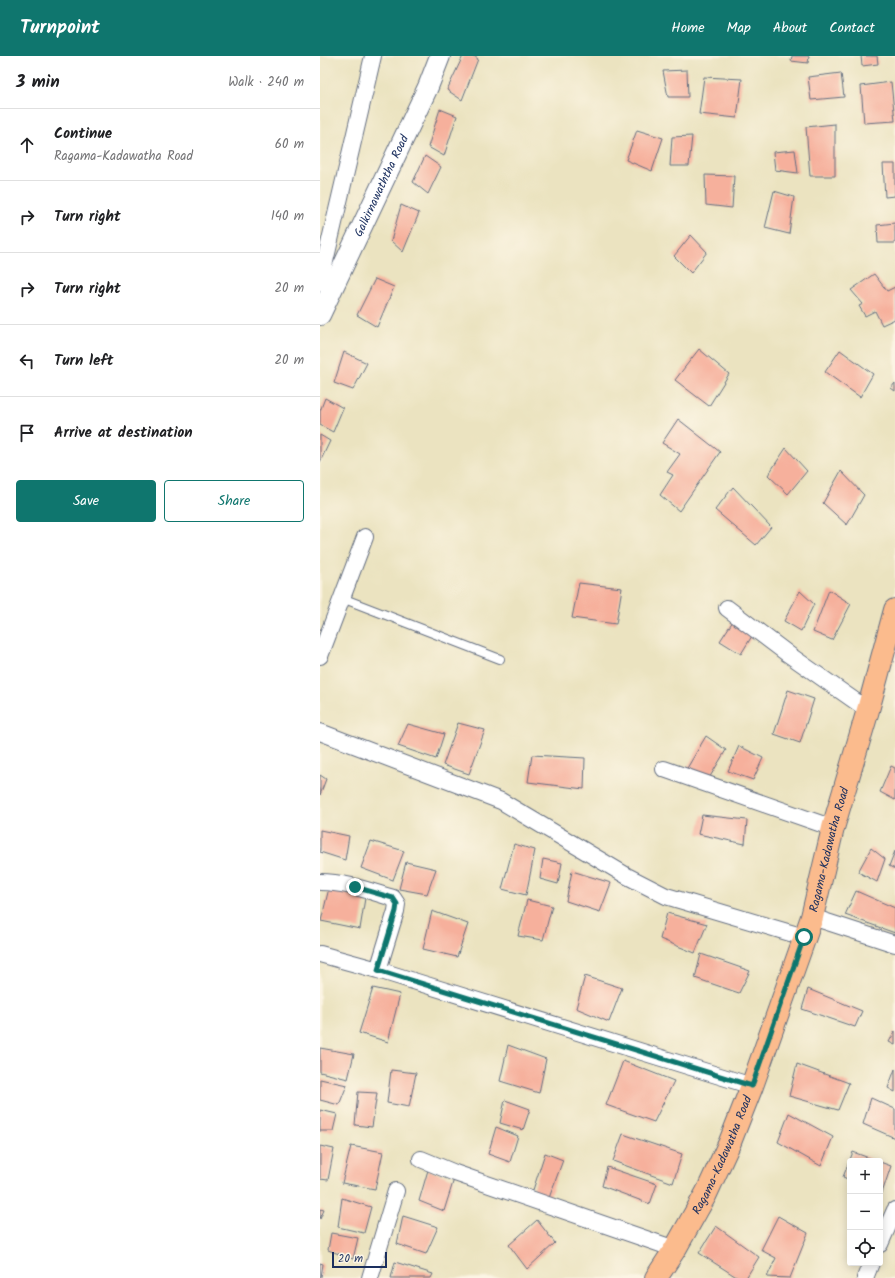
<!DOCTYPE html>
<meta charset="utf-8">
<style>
body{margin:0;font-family:Kalam,sans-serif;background:#f2f2f2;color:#202124}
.controls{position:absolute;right:12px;bottom:12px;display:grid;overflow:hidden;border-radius:4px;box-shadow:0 2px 10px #0003}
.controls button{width:36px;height:36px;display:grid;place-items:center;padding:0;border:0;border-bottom:1px solid #e0e0e0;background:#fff;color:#202124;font:20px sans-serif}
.scale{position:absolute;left:12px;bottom:10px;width:55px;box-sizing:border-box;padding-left:4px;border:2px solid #1b2f5e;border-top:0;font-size:11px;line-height:14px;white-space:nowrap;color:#1b2f5e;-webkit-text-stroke:3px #fcf5e5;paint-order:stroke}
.stop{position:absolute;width:12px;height:12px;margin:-9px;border:3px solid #0f766e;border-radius:50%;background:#fff}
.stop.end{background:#0f766e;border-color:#fff;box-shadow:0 1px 4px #0008}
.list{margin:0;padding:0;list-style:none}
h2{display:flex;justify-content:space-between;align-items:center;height:52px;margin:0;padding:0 16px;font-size:17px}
h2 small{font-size:13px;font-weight:400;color:#757577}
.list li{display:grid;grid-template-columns:26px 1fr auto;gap:12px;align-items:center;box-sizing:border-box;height:72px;padding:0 16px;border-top:1px solid #e0e0e0}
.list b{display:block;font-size:15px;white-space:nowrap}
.list p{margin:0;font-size:13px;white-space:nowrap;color:#757577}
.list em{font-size:13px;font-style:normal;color:#757577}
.actions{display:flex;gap:8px;padding:12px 16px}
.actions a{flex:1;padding:9px 0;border:1px solid #0f766e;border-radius:4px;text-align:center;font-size:14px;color:#0f766e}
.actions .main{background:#0f766e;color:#fff}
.icon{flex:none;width:22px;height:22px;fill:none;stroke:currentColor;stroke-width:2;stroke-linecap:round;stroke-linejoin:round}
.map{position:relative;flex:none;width:575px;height:1222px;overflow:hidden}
header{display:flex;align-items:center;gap:24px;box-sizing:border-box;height:56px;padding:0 20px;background:#0f766e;color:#fff}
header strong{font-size:19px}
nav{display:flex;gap:22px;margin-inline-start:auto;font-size:14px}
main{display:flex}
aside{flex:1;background:#fff}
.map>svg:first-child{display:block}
</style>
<header>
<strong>Turnpoint</strong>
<nav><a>Home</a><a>Map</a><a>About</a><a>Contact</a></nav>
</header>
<main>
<aside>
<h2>3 min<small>Walk · 240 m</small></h2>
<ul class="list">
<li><svg class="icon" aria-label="ahead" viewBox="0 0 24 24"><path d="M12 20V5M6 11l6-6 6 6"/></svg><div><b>Continue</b><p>Ragama-Kadawatha Road</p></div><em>60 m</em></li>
<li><svg class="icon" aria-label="right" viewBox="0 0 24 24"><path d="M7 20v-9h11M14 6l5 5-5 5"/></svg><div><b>Turn right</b></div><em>140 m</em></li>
<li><svg class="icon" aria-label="right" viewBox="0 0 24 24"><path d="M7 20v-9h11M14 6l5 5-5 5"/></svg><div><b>Turn right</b></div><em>20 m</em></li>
<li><svg class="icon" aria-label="left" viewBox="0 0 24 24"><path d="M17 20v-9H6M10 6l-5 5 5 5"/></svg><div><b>Turn left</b></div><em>20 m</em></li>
<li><svg class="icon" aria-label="arrive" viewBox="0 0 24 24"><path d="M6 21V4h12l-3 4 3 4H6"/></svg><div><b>Arrive at destination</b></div></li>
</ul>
<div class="actions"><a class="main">Save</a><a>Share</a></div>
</aside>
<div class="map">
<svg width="575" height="1222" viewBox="0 0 575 1222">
<rect width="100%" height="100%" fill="#fcf5e5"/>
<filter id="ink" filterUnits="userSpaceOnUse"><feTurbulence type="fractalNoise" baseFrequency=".025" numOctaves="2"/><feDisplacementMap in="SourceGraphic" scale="8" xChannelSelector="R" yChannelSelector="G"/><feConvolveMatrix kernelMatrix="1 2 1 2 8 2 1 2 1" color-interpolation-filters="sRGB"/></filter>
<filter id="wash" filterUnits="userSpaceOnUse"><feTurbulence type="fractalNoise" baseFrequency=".012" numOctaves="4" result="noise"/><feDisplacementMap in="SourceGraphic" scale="16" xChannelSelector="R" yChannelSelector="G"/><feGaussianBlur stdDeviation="0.9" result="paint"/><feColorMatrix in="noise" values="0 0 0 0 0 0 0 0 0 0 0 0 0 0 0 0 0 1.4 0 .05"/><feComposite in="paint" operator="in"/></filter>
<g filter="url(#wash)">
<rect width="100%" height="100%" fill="#ebe3c0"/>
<g id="blocks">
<path fill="#f6b09c" d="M143 0H154L158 3 142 44 127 34Z
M472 0H489L488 7 471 5Z
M541 0H557L558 8 542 10Z
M367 14 368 41H348L343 15Z
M521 17 524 41 491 44 488 21Z
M384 21 422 23 417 62 379 58Z
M571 26 575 65 544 67 541 30Z
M120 53 137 60 124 100 108 91Z
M515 68V120H490L486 71Z
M317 74 343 82 332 115 306 104Z
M372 80 369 110H350L352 81Z
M475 94 478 117 455 114 453 96Z
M105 100 121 111 108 138 93 126Z
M563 108H575V140L565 141Z
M385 119 414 120 412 152 386 149Z
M454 135 474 141 469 178 445 172Z
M81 149 99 157 83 196 71 185Z
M575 167V187H558L557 169Z
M371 179 387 196 371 217 354 200Z
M554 218 567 235 575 231V263L562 269 555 255 545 260 539 250 543 248 531 234Z
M55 223 74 231 57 271 37 259Z
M379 293 409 318 389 350 355 324Z
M520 294 553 318 540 341 505 316Z
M24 296 47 307 33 334 14 327Z
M575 327V335L571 332Z
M5 342 23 352 13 376 0 369V355Z
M358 363 400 396 359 455 340 439 353 419 347 416 360 398 342 387Z
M0 379 10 385 0 406Z
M466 392 487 415 468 438 448 419Z
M521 415 544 439 527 469 503 447Z
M413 431 451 471 436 489 395 454Z
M259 527 302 532 296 568 252 562Z
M509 534 531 548 512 584 493 576Z
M480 535 494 548 481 575 464 565Z
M413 565 432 580 421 598 400 585Z
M468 634 494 643 480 687 454 678Z
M138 667 165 674 149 718 123 709Z
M88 668 124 678 116 703 78 690Z
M386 680 406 694 388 724 366 714Z
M419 690 443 702 433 724 408 715Z
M212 699 265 702 264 733 208 726Z
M571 710 575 712V744L560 736Z
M0 719 6 723 0 739Z
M382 759 427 764 425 788 378 778Z
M0 774 29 780 25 804 0 796Z
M51 785 84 795 73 824 41 812Z
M194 788 215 794 206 839 182 833Z
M551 792 565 803 557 826 538 816Z
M575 795V813L569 810Z
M223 803 242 807 238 828 220 823Z
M86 806 116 813 107 838 79 833Z
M252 815 291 827 280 856 246 845Z
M9 832 45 842 40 873 1 865Z
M536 835 575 852V877L525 859Z
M207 844 232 850 223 884 198 880Z
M112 855 148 868 137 901 103 893Z
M347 857 387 868 375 897 340 883Z
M381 898 430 915 419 937 375 922Z
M265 920 302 932 289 966 256 952Z
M53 932 80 938 68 986 39 977Z
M488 933 542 955 535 971 482 953Z
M575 975V989L569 986Z
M188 989 226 1003 219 1037 180 1025Z
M0 992 34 998 28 1023 0 1016Z
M303 1005 354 1025 334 1066 286 1049Z
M477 1008 529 1027 518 1054 469 1040Z
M575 1013V1036L568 1032Z
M71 1014 96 1017 89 1051 67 1047Z
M0 1023 27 1029 19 1049 0 1044Z
M38 1036 57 1037 52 1071 35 1069Z
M551 1042 575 1053V1082L543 1068Z
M185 1044 210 1053 203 1074 180 1067Z
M0 1054 17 1058 13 1075H0Z
M469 1057 513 1081 501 1110 458 1086Z
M176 1071 198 1080 190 1106 168 1098Z
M303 1078 362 1098 353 1127 293 1105Z
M0 1090 14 1093 8 1124 0 1123Z
M31 1090 63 1096 55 1133 22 1127Z
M533 1096 557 1105H530V1124L523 1121Z
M225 1097 243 1104 229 1142 212 1137Z
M560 1106 571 1110 562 1137H560Z
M287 1111 337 1128 330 1148 282 1130Z
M108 1114 134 1123 124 1155 99 1145Z
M22 1142 51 1151 44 1177 18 1171Z
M0 1153 4 1154 0 1163Z
M83 1160 118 1171 106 1198 77 1188Z
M458 1160 488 1177 470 1222 447 1221 456 1202 441 1194Z
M217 1164 235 1187 207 1213 189 1189Z
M396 1170 439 1201 426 1222H418L379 1197Z
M11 1177 38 1182 33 1203 8 1194Z
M75 1206 113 1218 111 1222H71Z
M0 1207 3 1208 1 1221H0Z"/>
</g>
</g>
<g filter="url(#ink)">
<use href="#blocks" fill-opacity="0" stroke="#646e80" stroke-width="1"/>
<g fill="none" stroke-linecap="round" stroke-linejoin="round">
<defs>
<path id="service" d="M22 542 180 603"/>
<path id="minor" d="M0 227 53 0
M407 552 468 598 548 654
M0 600 45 481
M0 676 181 745 307 820 346 840 484 881
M344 713 513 772
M0 826C25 826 49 835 73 842L77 848 76 855 58 914
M492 861 575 888
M0 898 58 914 432 1030
M101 1103 135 1117 355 1193
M560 1188 575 1154
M50 1222 76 1135
M545 1222 551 1207"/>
<g id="tertiary">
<path id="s1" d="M0 259 108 31 120 0"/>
</g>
<g id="primary">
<path id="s2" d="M336 1222 355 1193 386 1138 410 1086 432 1030 492 861 513 772 548 654 575 554"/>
</g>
</defs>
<use href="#service" stroke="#646e80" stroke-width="10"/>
<use href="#minor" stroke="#646e80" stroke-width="18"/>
<use href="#tertiary" stroke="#646e80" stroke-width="22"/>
<use href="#primary" stroke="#646e80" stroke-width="24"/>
<use href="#service" stroke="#fff" stroke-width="8"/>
<use href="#minor" stroke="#fff" stroke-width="16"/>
<use href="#tertiary" stroke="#fff" stroke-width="20"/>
<use href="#primary" stroke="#fbbb8d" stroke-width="22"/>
</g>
</g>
<g fill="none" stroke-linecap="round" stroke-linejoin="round" filter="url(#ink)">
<path stroke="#0f766e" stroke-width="5" d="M35 831 73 842 77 848 76 855 58 914 432 1030 484 881"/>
</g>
<g text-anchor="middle" stroke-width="3" stroke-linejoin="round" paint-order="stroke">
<g font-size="12" fill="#1b2f5e" stroke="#fcf5e5">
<text dy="4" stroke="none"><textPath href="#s1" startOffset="143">Galkirnawaththa Road</textPath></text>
<text dy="4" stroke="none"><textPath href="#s2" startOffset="464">Ragama-Kadawatha Road</textPath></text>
<text dy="4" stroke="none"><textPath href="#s2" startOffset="140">Ragama-Kadawatha Road</textPath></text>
</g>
</g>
</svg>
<div class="controls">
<button>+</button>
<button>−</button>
<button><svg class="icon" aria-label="locate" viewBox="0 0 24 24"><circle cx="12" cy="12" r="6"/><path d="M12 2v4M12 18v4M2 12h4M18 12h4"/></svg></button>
</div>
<div class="scale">20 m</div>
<div class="stop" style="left:484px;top:881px"></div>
<div class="stop end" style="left:35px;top:831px"></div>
</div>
</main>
